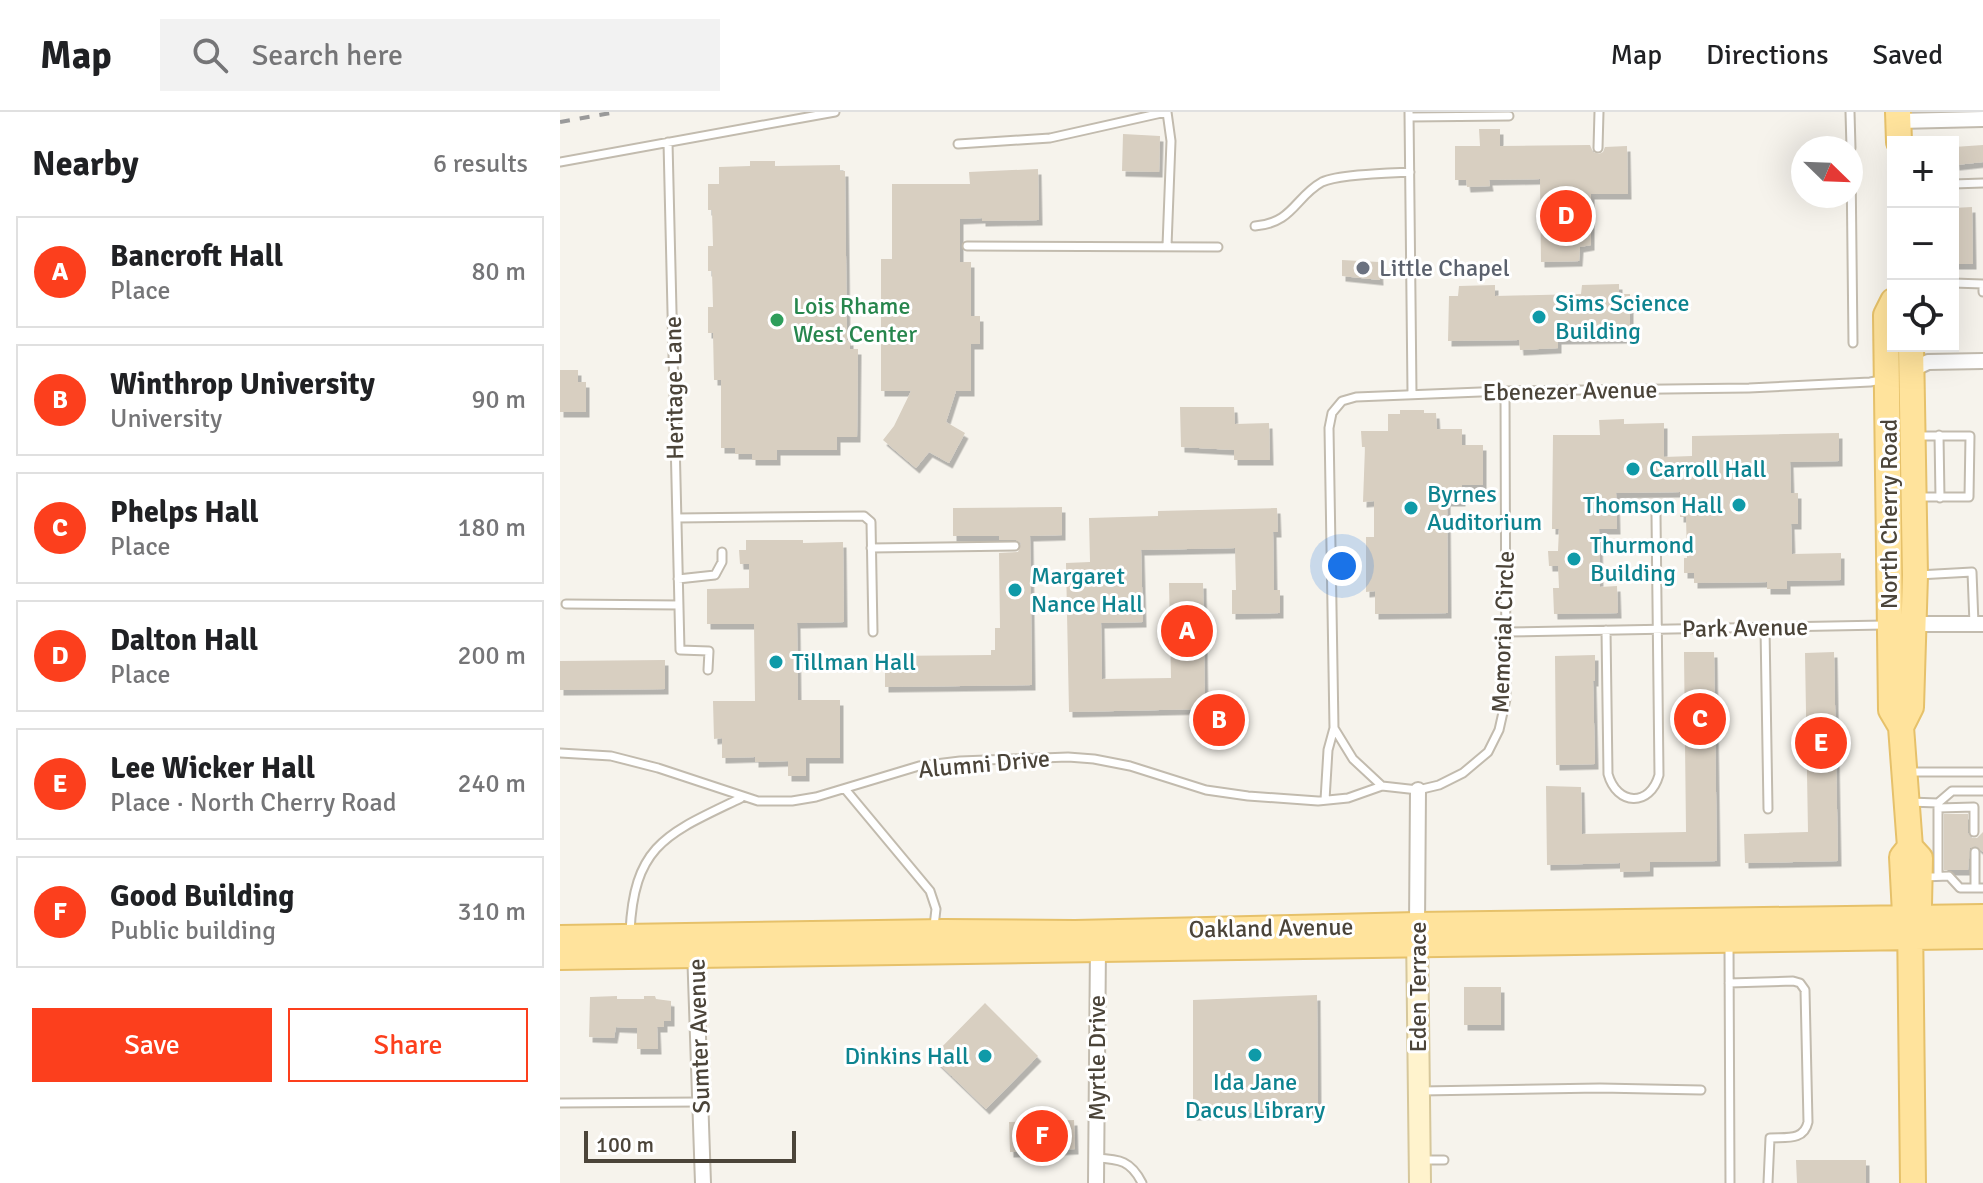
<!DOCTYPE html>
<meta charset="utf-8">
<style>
body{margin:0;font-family:Signika,sans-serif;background:#f2f2f2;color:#202124}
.controls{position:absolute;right:24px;top:24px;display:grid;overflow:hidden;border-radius:0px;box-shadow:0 8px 32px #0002}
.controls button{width:72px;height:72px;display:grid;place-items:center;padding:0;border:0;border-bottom:2px solid #e0e0e0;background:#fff;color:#202124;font:40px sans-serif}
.compass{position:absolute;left:1231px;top:24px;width:72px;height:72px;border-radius:50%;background:#fff;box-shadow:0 8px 32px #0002;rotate:113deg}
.scale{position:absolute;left:24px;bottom:20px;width:212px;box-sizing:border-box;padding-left:8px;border:4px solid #4b4439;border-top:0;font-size:22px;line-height:28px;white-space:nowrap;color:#4b4439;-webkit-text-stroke:6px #fff;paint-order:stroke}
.you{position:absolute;left:782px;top:454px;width:28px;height:28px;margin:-20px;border:6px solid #fff;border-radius:50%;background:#1a73e8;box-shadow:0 0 0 12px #1a73e833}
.badge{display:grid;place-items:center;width:52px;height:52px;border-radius:50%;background:#fc3f1d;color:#fff;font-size:26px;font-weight:700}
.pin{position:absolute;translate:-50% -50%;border:4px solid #fff;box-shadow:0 2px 8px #0006}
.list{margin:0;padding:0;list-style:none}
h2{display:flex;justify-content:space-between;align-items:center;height:104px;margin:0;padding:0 32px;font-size:34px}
h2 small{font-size:26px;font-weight:400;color:#757577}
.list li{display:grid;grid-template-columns:52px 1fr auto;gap:24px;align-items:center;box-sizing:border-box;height:112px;margin:0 16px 16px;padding:0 16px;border:2px solid #e0e0e0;border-radius:0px}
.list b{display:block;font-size:30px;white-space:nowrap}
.list p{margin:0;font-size:26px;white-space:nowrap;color:#757577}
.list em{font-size:26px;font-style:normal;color:#757577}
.actions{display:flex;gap:16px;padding:24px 32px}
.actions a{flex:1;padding:18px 0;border:2px solid #fc3f1d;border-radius:0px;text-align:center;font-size:28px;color:#fc3f1d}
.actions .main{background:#fc3f1d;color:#fff}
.icon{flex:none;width:44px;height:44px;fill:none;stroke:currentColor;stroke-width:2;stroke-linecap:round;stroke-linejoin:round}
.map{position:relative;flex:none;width:1423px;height:1071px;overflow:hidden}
header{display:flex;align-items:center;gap:48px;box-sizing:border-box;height:112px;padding:0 40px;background:#fff;border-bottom:2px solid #e0e0e0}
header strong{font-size:38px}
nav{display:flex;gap:44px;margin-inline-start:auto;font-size:28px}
.search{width:560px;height:72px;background:#f2f2f2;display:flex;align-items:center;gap:20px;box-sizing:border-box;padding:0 28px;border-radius:0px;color:#757577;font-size:30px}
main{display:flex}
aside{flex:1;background:#fff}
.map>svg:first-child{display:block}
</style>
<header>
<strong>Map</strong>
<div class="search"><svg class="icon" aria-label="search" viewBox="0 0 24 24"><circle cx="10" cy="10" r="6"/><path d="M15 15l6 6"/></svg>Search here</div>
<nav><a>Map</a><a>Directions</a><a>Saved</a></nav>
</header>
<main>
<aside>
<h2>Nearby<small>6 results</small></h2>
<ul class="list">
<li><span class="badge">A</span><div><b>Bancroft Hall</b><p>Place</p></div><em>80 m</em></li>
<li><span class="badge">B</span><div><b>Winthrop University</b><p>University</p></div><em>90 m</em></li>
<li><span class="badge">C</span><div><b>Phelps Hall</b><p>Place</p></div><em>180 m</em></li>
<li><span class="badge">D</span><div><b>Dalton Hall</b><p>Place</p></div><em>200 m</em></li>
<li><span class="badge">E</span><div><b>Lee Wicker Hall</b><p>Place · North Cherry Road</p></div><em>240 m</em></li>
<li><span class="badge">F</span><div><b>Good Building</b><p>Public building</p></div><em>310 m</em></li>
</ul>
<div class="actions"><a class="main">Save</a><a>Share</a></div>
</aside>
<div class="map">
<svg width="1423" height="1071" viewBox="0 0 1423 1071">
<defs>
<filter id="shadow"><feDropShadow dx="3.5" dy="5.5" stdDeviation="0" flood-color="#0004"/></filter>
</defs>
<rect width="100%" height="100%" fill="#f6f3ec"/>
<path fill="#d8cfc1" filter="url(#shadow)" d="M919 17H940V34L1030 33 1033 40 1039 42 1043 40 1045 35 1067 34 1068 82H1031V133L1020 135 1019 149 981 150 980 67 929 68 930 74 907 75 906 68H895V34H920Z
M563 22 600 24 599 60 562 59Z
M1423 33V50L1396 53 1394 35Z
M190 49H215V54L280 53V59H285L287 228H290V237H298L297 325H277V338H217V348H192V342H175V336H161V268H154L153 221H148V195H153L152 159H148V134H153L152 98H148V72H159V55L190 54Z
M478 57 479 108 422 109V106L400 107V150H411V204H420V232H411V279H396L386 310 405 321 389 351 369 340 356 356 323 328 334 314 351 279H321V147H332V72H410L409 60Z
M1412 95 1413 152H1393V96Z
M782 148 819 150 820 168 782 164Z
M1059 172V182H1070V226L998 227V236L960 238 959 228 888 229 889 184H898L899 174 935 173V184L1021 182 1022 173Z
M0 258H18V270H26V300H0Z
M620 295H674L675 312 709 311 710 348H674V338L621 335Z
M840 298H864V301H876L877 317H902V333H923V373H902V389H887L888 501 815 502V479L806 480V425H814V389L803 390 805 335H802L801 319H828V302H840Z
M1064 307V312L1104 311V345L1132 344V324L1279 321V349L1230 350 1231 381H1238V412H1231L1232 442 1281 441V468L1227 469V477H1207V470L1134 471V461H1124V446H1127L1126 405H1120V380L1056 381 1057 417H1039L1040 475 1057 474 1058 501 994 502 993 476H999L998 454H989L988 439H998L999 417H992L993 323H1040L1039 308Z
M502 395V423L470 424 472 573 325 575V544L431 543V538H435V516H440L439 441 458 440 461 431 456 428H439V424H393V396Z
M717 396 718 420H713L714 478H720V501L672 502V478H676L675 436 581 438 583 510 541 511 542 567 611 566 609 471H643L645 597 509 600 506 451 530 450 529 406 598 404V399Z
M186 428H243V431L283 430 284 510 237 511 238 588H280V646H246V664H228V649L195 650V645L162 646V626L154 627 153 589H195L194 512H147V477L189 476V452H180L179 438H186Z
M1124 540H1154L1157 749 1090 750V759L1060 760V751L987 753 986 674 1021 675 1022 722 1126 720Z
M1274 540 1278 749 1185 751 1184 722 1248 720 1245 541Z
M1035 543V569H1033L1035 652 996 653 995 544Z
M105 548V577L0 578V549Z
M1384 702H1408V721L1411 726H1417L1423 720V740L1416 734 1410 736 1408 758H1384Z
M904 875H941V913H904Z
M757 883 758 997 633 1003V888Z
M57 884V887H84V884H95L96 887 111 889V909H104V915H97L98 937H77V916L56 915 54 926 29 925 30 885Z
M425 891 478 944 426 997 372 945Z
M514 1008 515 1037 450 1040 449 1010Z
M1236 1048H1306V1071H1237Z"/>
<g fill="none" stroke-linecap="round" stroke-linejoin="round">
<defs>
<path id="lane" d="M607 0 611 29 607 134
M849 0 852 281
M1290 0 1291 36
M849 5 949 4
M108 30 120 538 149 539 148 558
M398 32 490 26 606 0
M1038 36 1039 0
M0 50 275 0
M1291 51 1293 231
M1393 72 1423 71
M695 114C733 111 735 85 762 70 779 62 830 61 850 60
M407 134 658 135
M1393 171 1423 172V180
M1379 323 1380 386
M1356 324H1410L1409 385H1356
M117 406 304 404 311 410 313 520
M311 436 455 434
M1358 463 1412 460 1414 512
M118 467 155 463 162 450V440
M6 492 119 493
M1205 516 1208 697
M1046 518 1048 662C1057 694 1090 695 1099 663L1096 403
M946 520 1324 513
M0 641 51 644 98 656 198 689H232L256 685 359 654 400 649 508 645 534 647 570 654 646 678 688 684 758 689 788 686 822 674 858 678 879 673 903 661 928 640 939 618 946 587 945 279
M1349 660H1423
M822 674 793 647 774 616 769 316 772 301 782 289 796 285 945 279 1189 276 1310 270 1321 268
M285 677 370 779 376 797 374 814
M765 688 768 638 774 616
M1349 690 1378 691V764
M1378 691 1392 679H1423
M1378 696 1414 695V720
M1415 740V776
M1363 765 1389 764 1400 776H1423
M70 820C74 731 109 721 181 686
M1169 833 1170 1071
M1169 871 1233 869 1240 871 1245 878 1248 1010C1244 1029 1226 1025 1210 1026L1208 1071
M861 979 1040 976 1141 978
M0 991 139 990
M536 1046C560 1047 571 1049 582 1071
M862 1048H884"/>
<path id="street" d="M1339 9 1423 7
M1351 258 1368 250 1423 249
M1353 512H1423
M857 813 858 678
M135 837 143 1071
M536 1071 538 833"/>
<path id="secondary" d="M857 819 860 1071"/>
<path id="primary" d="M1338 0 1339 30
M1333 189 1326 203 1331 598 1341 615 1350 735 1360 746 1359 793 1350 806 1353 1071
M1341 615 1351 595 1355 463 1351 234
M1345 802 1342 745 1350 735
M0 826 384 820 515 821 857 813 1423 805
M0 845 1423 824"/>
</defs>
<use href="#lane" stroke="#c2bbae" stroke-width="11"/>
<use href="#street" stroke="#c2bbae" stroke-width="18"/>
<use href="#secondary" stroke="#d6c79b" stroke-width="24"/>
<use href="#primary" stroke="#e6c16a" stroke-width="28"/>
<use href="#lane" stroke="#fff" stroke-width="7"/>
<use href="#street" stroke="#fff" stroke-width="14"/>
<use href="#secondary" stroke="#fff3cd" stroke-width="20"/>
<use href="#primary" stroke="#ffe39c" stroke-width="24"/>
<path stroke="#9a9a9a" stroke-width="4" stroke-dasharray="10 10" stroke-linecap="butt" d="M0 10 56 0"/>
</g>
<circle fill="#6b7280" stroke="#fff" stroke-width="3" cx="803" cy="156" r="8"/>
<g fill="#0f9aa8" stroke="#fff" stroke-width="3">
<circle cx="979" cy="205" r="8"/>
<circle cx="1073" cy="357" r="8"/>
<circle cx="1179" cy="393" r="8"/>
<circle cx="851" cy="396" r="8"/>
<circle cx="1014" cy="447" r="8"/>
<circle cx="455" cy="478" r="8"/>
<circle cx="216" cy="550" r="8"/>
<circle cx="695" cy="943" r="8"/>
<circle cx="425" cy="944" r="8"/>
</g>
<circle fill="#2e9e5b" stroke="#fff" stroke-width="3" cx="217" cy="208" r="8"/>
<g text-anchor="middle" stroke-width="6" stroke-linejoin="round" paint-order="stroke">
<g font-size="24" fill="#5b616d" stroke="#fff" text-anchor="start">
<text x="819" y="164">Little Chapel</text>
</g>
<g font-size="24" fill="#0d838f" stroke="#fff" text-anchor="start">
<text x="995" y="199">Sims Science<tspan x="995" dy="28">Building</tspan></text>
<text x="1089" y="365">Carroll Hall</text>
<text x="867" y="390">Byrnes<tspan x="867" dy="28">Auditorium</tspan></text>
<text x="1163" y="401" text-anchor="end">Thomson Hall</text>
<text x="1030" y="441">Thurmond<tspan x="1030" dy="28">Building</tspan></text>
<text x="471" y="472">Margaret<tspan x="471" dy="28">Nance Hall</tspan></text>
<text x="232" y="558">Tillman Hall</text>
<text x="409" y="952" text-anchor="end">Dinkins Hall</text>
<text x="695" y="978" text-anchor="middle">Ida Jane<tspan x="695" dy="28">Dacus Library</tspan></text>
</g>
<g font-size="24" fill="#27864d" stroke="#fff" text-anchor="start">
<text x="233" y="202">Lois Rhame<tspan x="233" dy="28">West Center</tspan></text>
</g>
<g font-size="24" fill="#4b4439" stroke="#fff">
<text transform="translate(114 276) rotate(-91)" y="8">Heritage Lane</text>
<text transform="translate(1010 279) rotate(-1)" y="8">Ebenezer Avenue</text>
<text transform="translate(1329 402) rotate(-90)" y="8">North Cherry Road</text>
<text transform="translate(1185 516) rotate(-1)" y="8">Park Avenue</text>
<text transform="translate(943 520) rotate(-88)" y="8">Memorial Circle</text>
<text transform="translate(424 652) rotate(-5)" y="8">Alumni Drive</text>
<text transform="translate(711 816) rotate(-1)" y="8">Oakland Avenue</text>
<text transform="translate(858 875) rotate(-90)" y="8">Eden Terrace</text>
<text transform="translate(139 924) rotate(-92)" y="8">Sumter Avenue</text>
<text transform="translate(537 946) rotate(-90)" y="8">Myrtle Drive</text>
</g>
</g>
</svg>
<div class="controls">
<button>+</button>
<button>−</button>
<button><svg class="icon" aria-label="locate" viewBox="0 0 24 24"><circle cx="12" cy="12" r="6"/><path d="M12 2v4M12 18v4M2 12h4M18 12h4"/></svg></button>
</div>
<svg class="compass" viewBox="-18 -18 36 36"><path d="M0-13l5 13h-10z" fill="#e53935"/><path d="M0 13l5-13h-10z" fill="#757577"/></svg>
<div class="scale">100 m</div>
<div class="you"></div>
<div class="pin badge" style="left:627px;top:519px">A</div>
<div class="pin badge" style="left:659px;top:608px">B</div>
<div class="pin badge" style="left:1140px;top:607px">C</div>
<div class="pin badge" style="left:1006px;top:104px">D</div>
<div class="pin badge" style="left:1261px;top:631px">E</div>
<div class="pin badge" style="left:482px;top:1024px">F</div>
</div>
</main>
